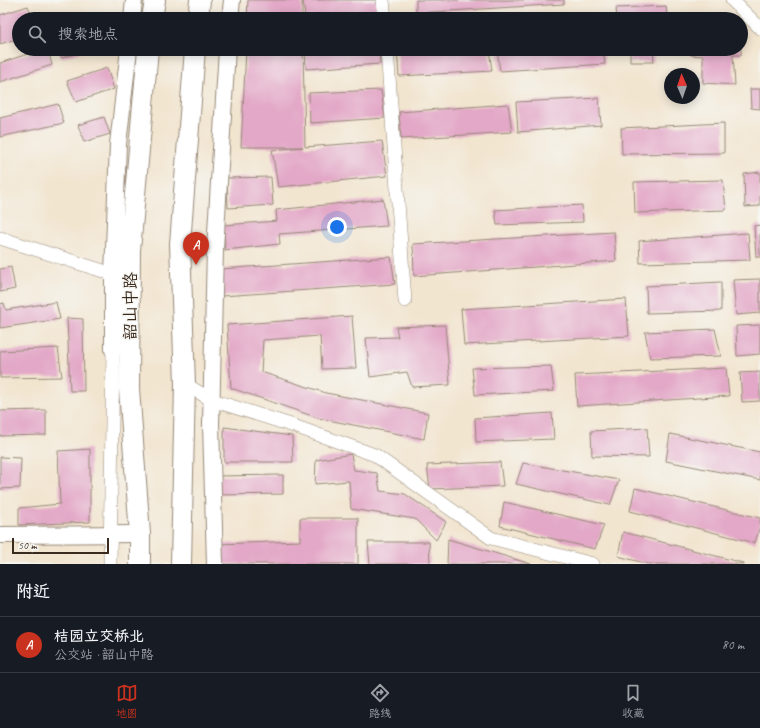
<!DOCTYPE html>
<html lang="zh">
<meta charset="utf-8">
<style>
body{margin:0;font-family:Caveat,"LXGW WenKai TC",sans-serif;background:#20242c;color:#f1f3f6}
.compass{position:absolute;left:664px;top:68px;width:36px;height:36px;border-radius:50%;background:#171b24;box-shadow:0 2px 10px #0003;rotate:358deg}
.scale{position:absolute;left:12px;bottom:10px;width:97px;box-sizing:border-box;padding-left:4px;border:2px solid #3b2a1e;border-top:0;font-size:11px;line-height:14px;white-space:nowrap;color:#3b2a1e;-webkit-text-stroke:3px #f6f6f2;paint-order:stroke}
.you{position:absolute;left:337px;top:227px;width:14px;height:14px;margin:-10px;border:3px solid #fff;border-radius:50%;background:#1a73e8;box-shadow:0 0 0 6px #1a73e833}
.badge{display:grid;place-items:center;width:26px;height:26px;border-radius:50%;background:#c8321e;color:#fff;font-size:13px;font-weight:700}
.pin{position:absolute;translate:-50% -33px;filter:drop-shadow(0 1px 2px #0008)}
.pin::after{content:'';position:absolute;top:21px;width:14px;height:12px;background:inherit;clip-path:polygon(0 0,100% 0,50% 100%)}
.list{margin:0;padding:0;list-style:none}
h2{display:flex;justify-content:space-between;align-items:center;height:52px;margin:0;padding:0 16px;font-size:17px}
h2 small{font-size:13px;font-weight:400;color:#9ea1a6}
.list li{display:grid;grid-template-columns:26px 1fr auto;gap:12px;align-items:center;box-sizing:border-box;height:56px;padding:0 16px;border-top:1px solid #363941}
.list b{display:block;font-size:15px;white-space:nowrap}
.list p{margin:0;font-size:13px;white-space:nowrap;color:#9ea1a6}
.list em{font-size:13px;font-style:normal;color:#9ea1a6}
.icon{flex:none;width:22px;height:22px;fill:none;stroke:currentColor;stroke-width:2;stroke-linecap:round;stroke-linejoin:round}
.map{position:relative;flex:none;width:760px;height:564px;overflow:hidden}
.search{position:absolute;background:#171b24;box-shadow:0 2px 10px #0003;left:12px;right:12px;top:12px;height:44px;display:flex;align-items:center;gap:10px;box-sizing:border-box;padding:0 14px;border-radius:22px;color:#9ea1a6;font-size:15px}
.sheet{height:108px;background:#171b24}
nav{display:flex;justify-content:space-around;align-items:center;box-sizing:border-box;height:56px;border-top:1px solid #363941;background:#171b24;font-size:11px;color:#9ea1a6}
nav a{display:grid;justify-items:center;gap:2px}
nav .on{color:#c8321e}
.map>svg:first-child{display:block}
</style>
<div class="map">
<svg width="760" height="564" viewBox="0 0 760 564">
<rect width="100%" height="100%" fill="#f6f6f2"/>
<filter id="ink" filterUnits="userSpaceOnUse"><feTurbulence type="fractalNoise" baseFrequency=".025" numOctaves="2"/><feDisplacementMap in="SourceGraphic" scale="8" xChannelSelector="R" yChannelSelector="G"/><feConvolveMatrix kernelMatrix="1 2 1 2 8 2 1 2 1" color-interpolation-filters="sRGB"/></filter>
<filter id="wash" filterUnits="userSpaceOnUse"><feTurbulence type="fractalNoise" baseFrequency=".012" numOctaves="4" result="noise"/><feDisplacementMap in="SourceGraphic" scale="16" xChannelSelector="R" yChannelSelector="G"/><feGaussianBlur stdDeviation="0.9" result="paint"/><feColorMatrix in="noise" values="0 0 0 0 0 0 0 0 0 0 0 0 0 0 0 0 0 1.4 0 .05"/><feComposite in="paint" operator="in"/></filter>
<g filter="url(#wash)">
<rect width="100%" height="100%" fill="#f2e5d0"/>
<g id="blocks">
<path fill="#e3a8c7" d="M248 0H302V19H247Z
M303 0H377L378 12 305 17Z
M416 0H564V4L416 13Z
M28 6 33 19H19V38L0 44V15Z
M666 6 667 19H617L616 8Z
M43 49H48L52 65 0 82V63Z
M58 49H91L61 58Z
M246 49H303L305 147 382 141 387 176 278 187 272 150 303 147H241Z
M305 49H379L380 64 306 69Z
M397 49H489L492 71 399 76Z
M497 49H603L605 64 500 71Z
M630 49H653L654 62H630Z
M691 49H741V55H733L735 85 703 83V56L691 55Z
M107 68 114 89 76 102 67 81Z
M750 89H760V109L751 108Z
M381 90 385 118 310 123 309 93Z
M599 98 601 125 518 132 516 102Z
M58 104 64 123 0 137V118Z
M508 104 512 132 401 139 399 112Z
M104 117 110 134 84 142 78 125Z
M724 123V153L622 154 621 128Z
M760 172V206L745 207 744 174Z
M271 177 273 205 228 208 227 178Z
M723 180 726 210 635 213 634 182Z
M383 199 387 226 279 234 280 244 225 250 224 225 277 221 276 210Z
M582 205 583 222 497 225 495 210Z
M760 225V257H756L754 226Z
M614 232 616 261 414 276 413 244Z
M748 233 750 260 640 263 639 241Z
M391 257 395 284 222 296 220 269Z
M11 267 15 289 0 292V269Z
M760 279V313L736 315 733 280Z
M721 282V311L647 313 646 286Z
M626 299 629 336 464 345 461 309Z
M56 302 60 319 0 328V304L4 303 6 310Z
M352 316 356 368 322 369 320 336 263 340 261 372 326 393 428 413 424 439 318 418 231 388 227 325Z
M67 318 83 319 84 391H70Z
M445 325 450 385 412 387 407 372 370 377 366 338 398 337 396 327Z
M760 325V354L737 356 736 326Z
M715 329 721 356 650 358 645 332Z
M58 348 62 377 0 378V351Z
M551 366 554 391 475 395 472 368Z
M726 368 729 396 577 406 575 375Z
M760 372V401L742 402 740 373Z
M46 410V435L0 436V411Z
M552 413 554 439 476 442 475 418Z
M224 427 292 436 293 462H224Z
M647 428 649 457 592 456 591 431Z
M670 434 760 452V480L666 461Z
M90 449V522L19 525V508L60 504 58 451Z
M351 454 354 470 377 473 380 491 405 494 446 522 436 540 415 519 351 509 349 481 315 484 316 460Z
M0 457 21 458 20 488 0 489Z
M500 462 503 486 430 489 427 465Z
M523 463 619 480 610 505 516 484Z
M283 475V494L219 495 217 476Z
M635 488 760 518V526L755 543 630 511Z
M504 502 604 525 595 549 500 526Z
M300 518H358V564H218L217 544 300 541Z
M623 532 743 563V564H648L618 556Z
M448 539 531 564H447Z
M368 542H429L430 564H370Z"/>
</g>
</g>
<g filter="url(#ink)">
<use href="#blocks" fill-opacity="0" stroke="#968877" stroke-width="1"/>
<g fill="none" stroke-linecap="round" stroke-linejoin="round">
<defs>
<path id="minor" d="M383 0 385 19
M732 0 760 28
M387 49 405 301
M0 238 122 277
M185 384 212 400 294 426 375 455 491 538 593 564
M110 564 113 350 117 341"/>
<path id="tertiary" d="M132 19 134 0
M230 19 232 0
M113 350V274L118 144 129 49
M0 535 140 534
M215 564 211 424 215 249 227 49"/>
<path id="primary" d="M152 19 155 0
M198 19 200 0
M140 564V534L129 389 130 250 148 49
M181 564 185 384 180 244 195 49"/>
</defs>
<use href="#minor" stroke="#968877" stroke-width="14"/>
<use href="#tertiary" stroke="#968877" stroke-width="18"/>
<use href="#primary" stroke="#968877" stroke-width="22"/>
<use href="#minor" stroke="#fff" stroke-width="13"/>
<use href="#tertiary" stroke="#fff" stroke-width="16"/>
<use href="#primary" stroke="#fff" stroke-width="20"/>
</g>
</g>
<g text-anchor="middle" stroke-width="3" stroke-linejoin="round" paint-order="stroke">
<g font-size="17" fill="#3b2a1e" stroke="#f6f6f2">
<text transform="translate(130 306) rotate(-90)" y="6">韶山中路</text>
</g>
</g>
</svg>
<svg class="compass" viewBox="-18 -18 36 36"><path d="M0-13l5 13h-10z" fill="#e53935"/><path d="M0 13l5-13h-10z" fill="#9ea1a6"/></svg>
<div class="scale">50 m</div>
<div class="you"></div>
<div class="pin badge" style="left:196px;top:265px">A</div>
<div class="search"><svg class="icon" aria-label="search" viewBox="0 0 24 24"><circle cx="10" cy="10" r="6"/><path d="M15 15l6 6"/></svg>搜索地点</div>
</div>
<section class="sheet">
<h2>附近<small></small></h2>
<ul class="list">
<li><span class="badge">A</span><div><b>桔园立交桥北</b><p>公交站 · 韶山中路</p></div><em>80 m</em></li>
</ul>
</section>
<nav>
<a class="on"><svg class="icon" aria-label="map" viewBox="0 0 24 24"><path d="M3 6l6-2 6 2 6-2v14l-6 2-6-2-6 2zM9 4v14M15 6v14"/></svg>地图</a>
<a><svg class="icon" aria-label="directions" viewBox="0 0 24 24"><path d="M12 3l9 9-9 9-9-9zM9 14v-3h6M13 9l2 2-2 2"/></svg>路线</a>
<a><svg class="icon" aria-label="saved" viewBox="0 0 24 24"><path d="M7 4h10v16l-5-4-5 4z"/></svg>收藏</a>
</nav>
